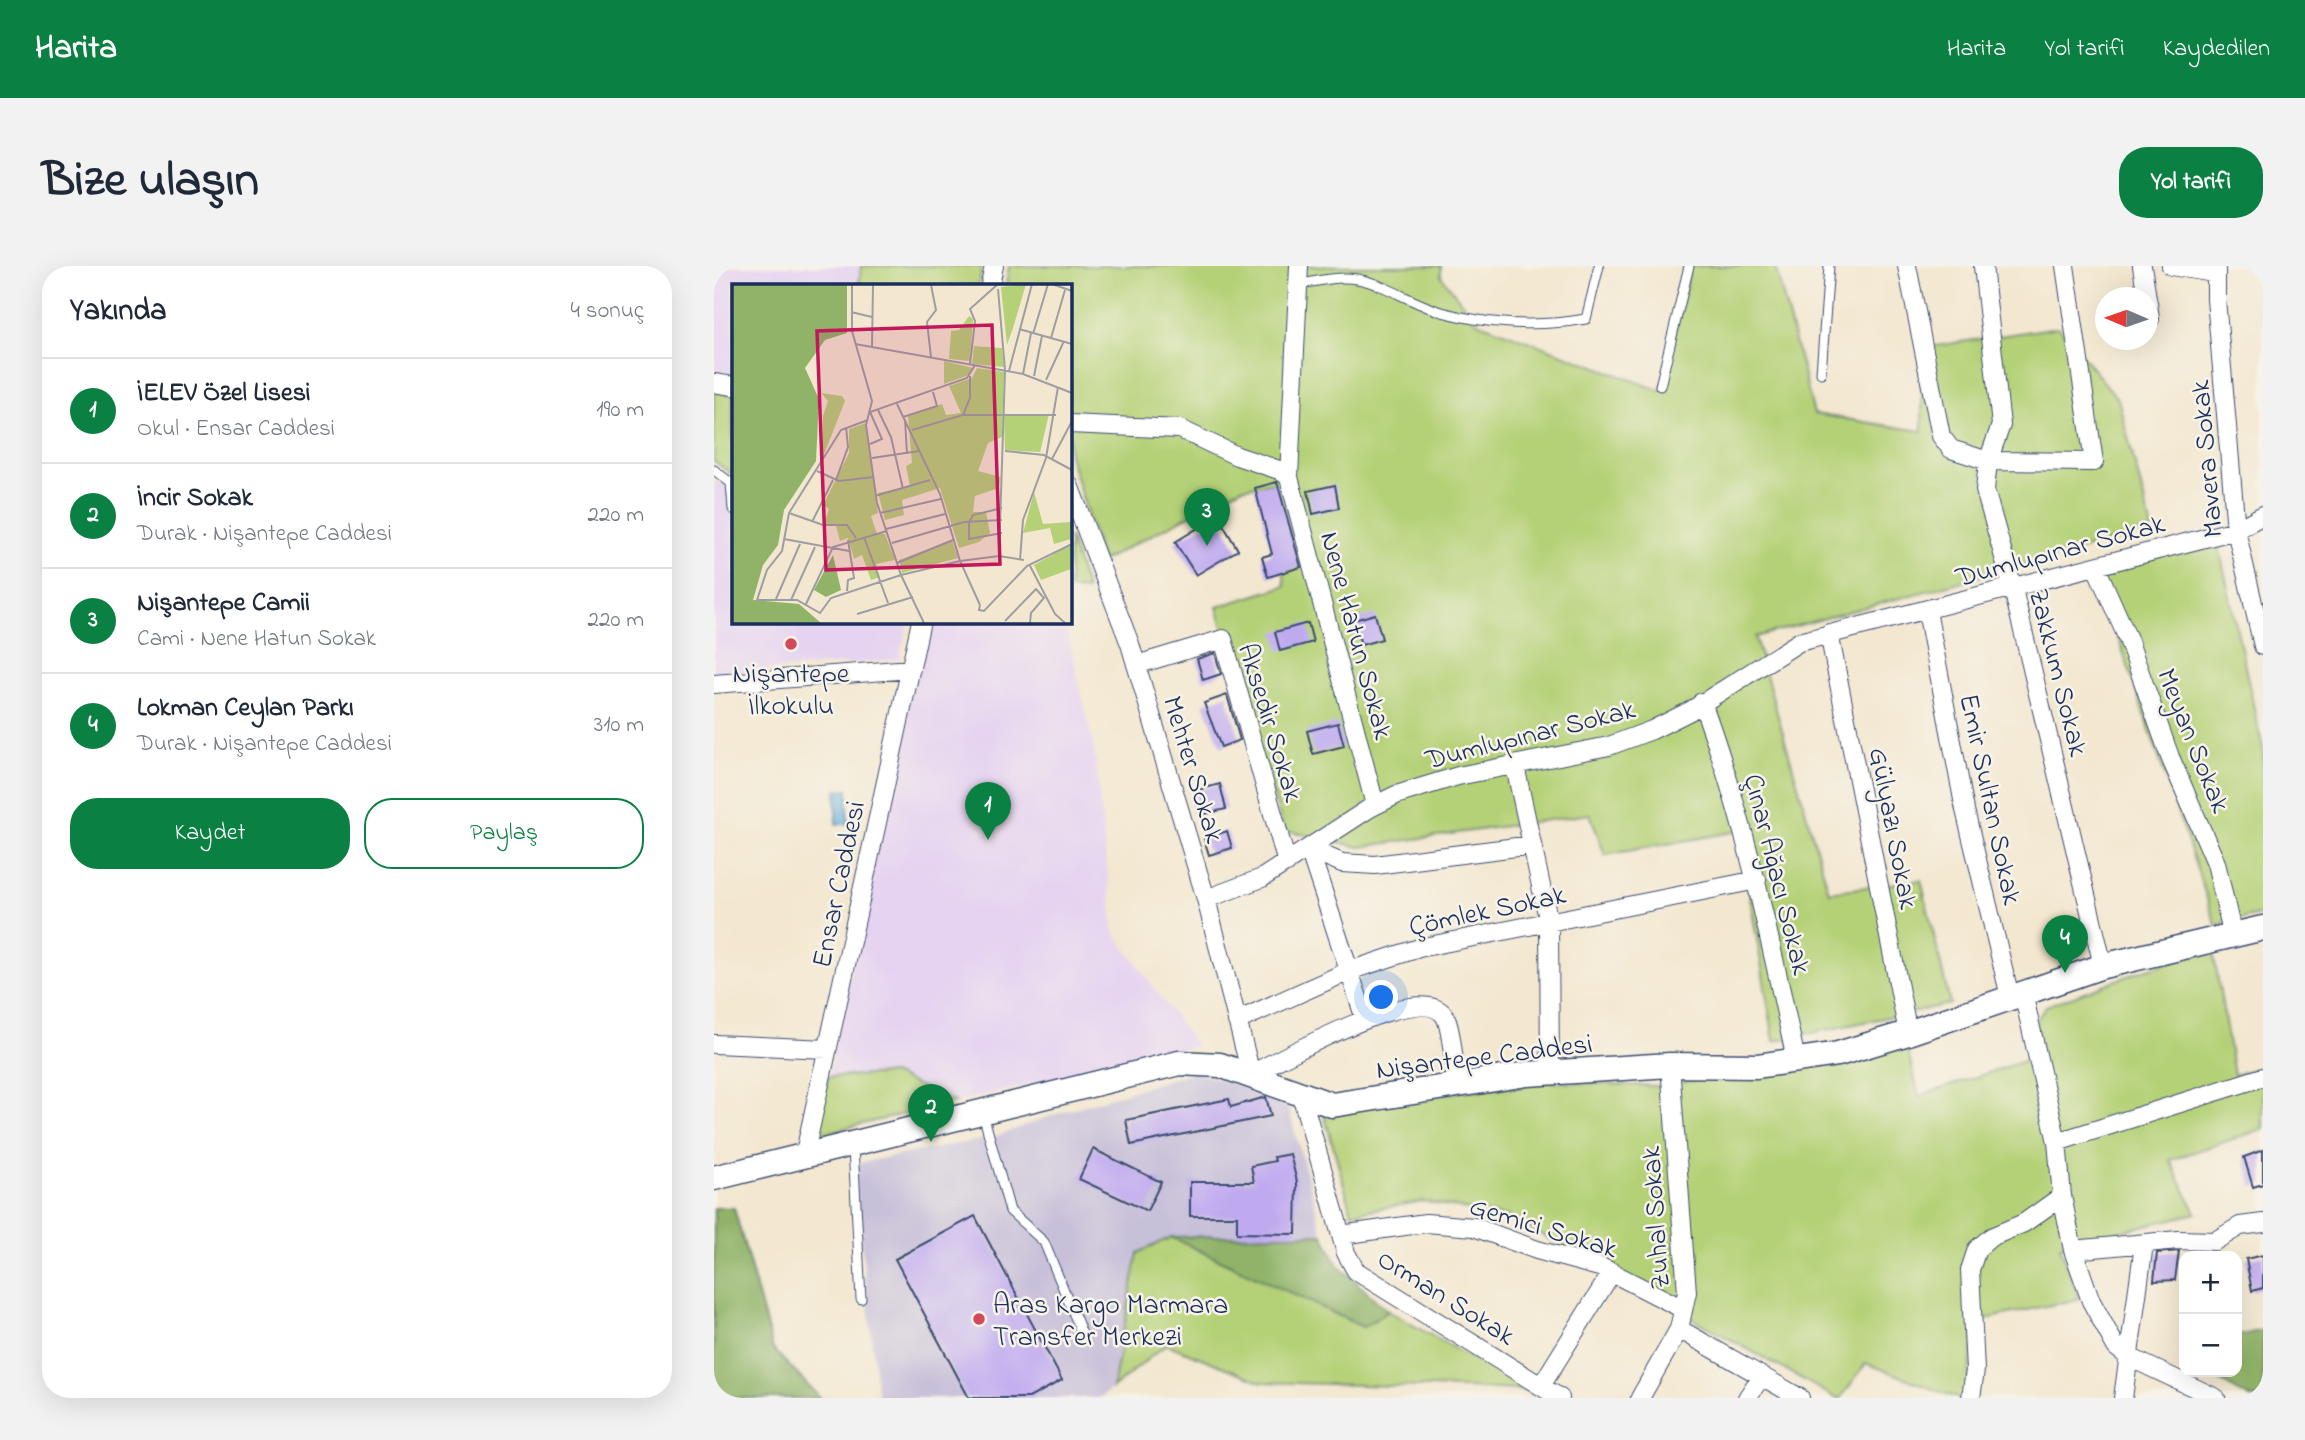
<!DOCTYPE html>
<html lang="tr">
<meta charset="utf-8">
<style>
body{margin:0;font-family:"Indie Flower",sans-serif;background:#f2f2f3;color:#1f2937}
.controls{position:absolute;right:21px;bottom:21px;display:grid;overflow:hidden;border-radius:14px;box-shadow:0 7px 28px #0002}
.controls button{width:63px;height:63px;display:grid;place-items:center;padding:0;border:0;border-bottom:2px solid #e0e1e3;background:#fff;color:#1f2937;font:35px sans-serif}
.compass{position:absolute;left:1381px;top:21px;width:63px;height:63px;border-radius:50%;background:#fff;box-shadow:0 7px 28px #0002;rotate:272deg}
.you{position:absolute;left:668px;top:732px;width:24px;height:24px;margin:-18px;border:5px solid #fff;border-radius:50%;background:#1a73e8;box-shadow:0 0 0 10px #1a73e833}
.badge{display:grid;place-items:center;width:46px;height:46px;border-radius:50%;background:#0b8043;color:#fff;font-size:23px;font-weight:700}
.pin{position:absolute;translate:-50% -58px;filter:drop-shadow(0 2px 4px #0008)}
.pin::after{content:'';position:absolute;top:37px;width:24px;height:21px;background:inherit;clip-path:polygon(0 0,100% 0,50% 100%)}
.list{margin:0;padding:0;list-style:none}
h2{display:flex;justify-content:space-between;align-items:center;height:91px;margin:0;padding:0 28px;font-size:30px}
h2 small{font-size:23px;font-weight:400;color:#747a83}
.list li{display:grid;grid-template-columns:46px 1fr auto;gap:21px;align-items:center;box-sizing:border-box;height:105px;padding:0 28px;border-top:2px solid #e0e1e3}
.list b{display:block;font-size:26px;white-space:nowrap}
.list p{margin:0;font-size:23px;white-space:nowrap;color:#747a83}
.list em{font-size:23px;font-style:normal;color:#747a83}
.actions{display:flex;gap:14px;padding:21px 28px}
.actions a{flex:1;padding:16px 0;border:2px solid #0b8043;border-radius:28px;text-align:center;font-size:24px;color:#0b8043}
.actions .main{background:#0b8043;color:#fff}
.map{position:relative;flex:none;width:1549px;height:1132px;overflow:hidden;border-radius:28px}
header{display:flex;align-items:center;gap:42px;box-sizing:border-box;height:98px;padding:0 35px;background:#0b8043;color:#fff}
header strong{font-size:33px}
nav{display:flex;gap:38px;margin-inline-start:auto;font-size:24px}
.intro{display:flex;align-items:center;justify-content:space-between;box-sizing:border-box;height:168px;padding:0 42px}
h1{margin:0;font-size:49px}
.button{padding:18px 32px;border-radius:28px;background:#0b8043;color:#fff;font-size:24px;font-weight:700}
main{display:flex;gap:42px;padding:0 42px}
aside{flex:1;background:#fff;border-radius:28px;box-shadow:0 7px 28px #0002}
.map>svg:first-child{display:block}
</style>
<header>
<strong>Harita</strong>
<nav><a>Harita</a><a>Yol tarifi</a><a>Kaydedilen</a></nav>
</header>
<div class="intro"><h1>Bize ulaşın</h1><a class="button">Yol tarifi</a></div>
<main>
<aside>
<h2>Yakında<small>4 sonuç</small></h2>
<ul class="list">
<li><span class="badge">1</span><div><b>İELEV Özel Lisesi</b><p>Okul · Ensar Caddesi</p></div><em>190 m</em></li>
<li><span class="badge">2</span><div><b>İncir Sokak</b><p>Durak · Nişantepe Caddesi</p></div><em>220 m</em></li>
<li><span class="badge">3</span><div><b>Nişantepe Camii</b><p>Cami · Nene Hatun Sokak</p></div><em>220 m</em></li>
<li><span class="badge">4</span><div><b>Lokman Ceylan Parkı</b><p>Durak · Nişantepe Caddesi</p></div><em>310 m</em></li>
</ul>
<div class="actions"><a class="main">Kaydet</a><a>Paylaş</a></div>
</aside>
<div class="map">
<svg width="1549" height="1132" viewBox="0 0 1549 1132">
<rect width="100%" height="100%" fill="#f7f3e8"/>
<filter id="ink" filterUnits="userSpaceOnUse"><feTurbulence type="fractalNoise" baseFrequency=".0143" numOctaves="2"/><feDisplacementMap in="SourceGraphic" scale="14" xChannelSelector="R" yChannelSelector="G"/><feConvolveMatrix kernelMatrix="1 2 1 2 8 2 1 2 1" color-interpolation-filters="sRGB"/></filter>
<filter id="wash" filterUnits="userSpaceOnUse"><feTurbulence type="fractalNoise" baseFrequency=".00686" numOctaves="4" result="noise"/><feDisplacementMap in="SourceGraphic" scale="28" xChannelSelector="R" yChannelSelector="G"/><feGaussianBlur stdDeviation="1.57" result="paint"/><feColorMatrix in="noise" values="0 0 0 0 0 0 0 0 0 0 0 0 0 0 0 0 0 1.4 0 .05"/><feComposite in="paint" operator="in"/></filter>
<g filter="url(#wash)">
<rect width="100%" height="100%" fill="#f3e7cf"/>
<path fill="#e5d3f1" d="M0 0H147L145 19H19V108L0 105Z
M19 214V355H195L185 393 0 409V216Z
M211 355H351L380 482 400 666 482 780 241 836 178 808 114 811Z"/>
<path fill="#c7c0d9" d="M479 806 524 818 567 837 575 844 609 968 457 971 424 987 399 1122 385 1132H164L139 898 281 871 333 851Z"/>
<path fill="#b5d177" stroke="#68806a" stroke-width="2" d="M147 0H268L265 19H145Z
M295 0H727V10L763 56 947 125 977 0H1061L1100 148 1208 165V82L1344 61 1404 133 1438 264 1041 371 1115 626 1207 614 1236 738 1060 775 1025 565 891 589 876 548 646 581 570 564 503 341 571 320 561 216 527 222 388 295 355 188V19H292Z
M0 126 19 128V209L0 195Z
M355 271 373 324 355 323Z
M1503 272 1549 483V648L1502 659 1382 306Z
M1499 684 1520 809 1549 800V863L1456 894 1482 947 1346 980 1365 1033 1262 1055 1252 1132H1243L1152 1097 1127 1132H1122L797 952 709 935 638 947 608 841 838 816 943 820 1193 781 1205 830 1328 789 1322 755 1332 740 1430 704Z
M178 808 241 836 102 869 114 811Z
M457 971 649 1061 674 1045 813 1124 548 1116 452 1078 399 1122 424 987Z"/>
<path fill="#90b368" stroke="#567163" stroke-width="2" d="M0 942H20L59 1083 106 1132H0Z
M609 968 624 1000 674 1045 649 1061 457 971Z
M1549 1064V1132H1536L1489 1106H1523V1070Z"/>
<path fill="#66afde" stroke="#406f9e" stroke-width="2" d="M122 524H134V558H122Z"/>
<g id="blocks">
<path fill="#bfaaf0" d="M563 216 587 301 554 311 548 291 558 288 541 222Z
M621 219 625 242 599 248 594 225Z
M504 250 524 284 482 309 461 276Z
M661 348 668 373 647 379 640 354Z
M594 357 599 376 566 385 561 366Z
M501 387 507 408 489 414 483 393Z
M513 429 526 474 507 481 490 437Z
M624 457 630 480 599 488 593 465Z
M506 518 512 543 486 549 480 525Z
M513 565 518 582 495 589 490 573Z
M552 831 557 850 417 879 412 854 515 833 517 841Z
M379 883 447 916 433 945 365 913Z
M1549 884V918L1539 921 1530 891Z
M576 888 583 916 582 968 523 967V950H476V916H540L537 900 561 895 560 891Z
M261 950 348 1114 315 1132H255L181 993Z
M1465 985 1461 1014 1440 1015 1443 987Z
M1549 989V1022L1538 1025 1532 993Z"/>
</g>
</g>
<g filter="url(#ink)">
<use href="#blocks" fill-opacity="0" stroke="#3b4b6f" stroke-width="2"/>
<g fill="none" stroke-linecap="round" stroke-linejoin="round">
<defs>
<path id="lane" d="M584 19C603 15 623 10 643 13 672 18 699 38 728 46 774 59 825 61 872 53L885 0
M1107 107 1115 0
M946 120 975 0
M0 204 17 217 19 243
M269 848 296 945 330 976 369 1070
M139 881 147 1033"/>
<path id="street" d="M1193 0 1227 170 1237 183 1274 195 1380 196 1351 0
M1269 0 1287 159 1274 195 1271 224 1299 323 1389 700
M1428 0 1433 32
M1457 0 1500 7
M1502 0V33L1522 264 1549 380
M276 19 280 0
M1434 36 1436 53
M0 117 19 120
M355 158 466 163 523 190 565 204 575 211 661 539
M575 211 585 0
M355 219 416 378 492 633 537 808C569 793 704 714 730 749 738 760 740 803 743 818
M1382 301 1414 373 1456 491 1502 597 1519 670
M1213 345 1251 544 1296 731
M1115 367 1194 767
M422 399 509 373 573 597
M0 418 197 403
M988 436C1031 553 1056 673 1082 794
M801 500 835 657 836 807
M595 583 628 597 661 599 818 579
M595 583 651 753
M492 633 548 612 656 542 682 529 744 510 895 480 938 464 976 445 1085 376 1522 264 1549 249
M1309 727 1343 876 1348 930 1359 984 1377 1035 1402 1081 1415 1091 1502 1132
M523 755 635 705 705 682 1043 614
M0 778 113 783
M587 828 632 987 642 1005 846 1132
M1343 876 1549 811
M90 891 207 355
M627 969 712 957 760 961 823 984 889 1002 969 1043
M1359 984 1464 974 1501 975 1526 960 1549 957
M965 1063 1086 1132
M827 1120 898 1006
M926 1132 965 1063 973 1026 956 799
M1033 1132 1047 1111
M1257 1132 1261 1104 1256 1004 1263 983 1277 971 1310 957 1348 930
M1409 1132 1430 978"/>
<path id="secondary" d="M0 912 465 797 506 799 618 839 813 808 956 799 1043 800 1124 788 1194 767 1389 700 1549 662"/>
</defs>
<use href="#lane" stroke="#3b4b6f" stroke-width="11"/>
<use href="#street" stroke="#3b4b6f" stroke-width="20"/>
<use href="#secondary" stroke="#3b4b6f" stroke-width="27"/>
<use href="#lane" stroke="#fff" stroke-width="9"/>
<use href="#street" stroke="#fff" stroke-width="18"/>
<use href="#secondary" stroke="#fff" stroke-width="24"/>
</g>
</g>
<g fill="#d1495b" stroke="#f7f3e8" stroke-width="2.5">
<circle cx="77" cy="378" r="7"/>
<circle cx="265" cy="1053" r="7"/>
</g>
<g text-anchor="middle" stroke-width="5" stroke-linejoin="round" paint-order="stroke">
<g font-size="28" fill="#1b2f5e" stroke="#f7f3e8">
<text transform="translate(1491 193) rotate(-95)" y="10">Mavera Sokak</text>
<text transform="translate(1346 283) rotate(-15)" y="10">Dumlupınar Sokak</text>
<text transform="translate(644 369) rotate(75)" y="10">Nene Hatun Sokak</text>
<text transform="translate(1346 406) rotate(76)" y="10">Zakkum Sokak</text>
<text transform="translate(558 456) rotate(73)" y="10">Aksedir Sokak</text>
<text transform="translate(816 467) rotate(-14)" y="10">Dumlupınar Sokak</text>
<text transform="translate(1481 474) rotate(68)" y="10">Meyan Sokak</text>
<text transform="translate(481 503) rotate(73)" y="10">Mehter Sokak</text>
<text transform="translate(1278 533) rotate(78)" y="10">Emir Sultan Sokak</text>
<text transform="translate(1181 562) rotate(79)" y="10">Gülyazı Sokak</text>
<text transform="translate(1065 608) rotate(76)" y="10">Çınar Ağacı Sokak</text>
<text transform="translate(123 618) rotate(-78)" y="10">Ensar Caddesi</text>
<text transform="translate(773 643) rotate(-12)" y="10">Çömlek Sokak</text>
<text transform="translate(770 789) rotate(-7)" y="10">Nişantepe Caddesi</text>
<text transform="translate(940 952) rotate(-94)" y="10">Zuhal Sokak</text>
<text transform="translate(830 960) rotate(17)" y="10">Gemici Sokak</text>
<text transform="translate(733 1030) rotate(32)" y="10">Orman Sokak</text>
</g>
<g font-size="28" fill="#1b2f5e" stroke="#f7f3e8">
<text x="77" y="416">Nişantepe<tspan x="77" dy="32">İlkokulu</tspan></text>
<text x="279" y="1047" text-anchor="start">Aras Kargo Marmara<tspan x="279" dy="32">Transfer Merkezi</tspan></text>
</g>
</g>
<g transform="translate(18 18)">
<rect width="340" height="340" fill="#f3e7cf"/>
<path d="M294 0 281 44 275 61 269 3ZM237 32 241 35 238 77 217 75 219 47 227 46ZM242 62 270 64 272 83 240 80ZM212 77 241 84 237 91 212 100ZM245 84 272 88 270 153 256 159 246 187 269 193 267 204 243 212 241 228H254L258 249 247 258 227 264 208 204 170 216 172 231 153 236 146 209 178 202 174 182 180 179 176 132 210 120 214 131 229 129 217 102 240 94ZM89 109 110 112 113 117 91 173V132L96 117ZM272 130H317L308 168 273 166ZM134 139 146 229 139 232 145 250H153L163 276 144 280 148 293 139 296 130 271 122 275 116 254 108 257 104 242 92 240 97 225 91 221 117 169V145ZM302 208 311 240 339 238V255L322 260 318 244 291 249ZM220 256 226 274 170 289 167 276ZM339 261V285L309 296 302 281Z" fill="#b5d177"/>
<path d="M0 0H115V49L93 56 73 84 87 115 84 177 52 226 46 261 31 281 21 316 67 320 89 339H0ZM101 271 109 306 94 313 82 306Z" fill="#90b368"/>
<path fill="none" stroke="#9d9da2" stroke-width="2" d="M120 0V47L140 117 134 141 145 219 169 291 192 339M169 0H203M320 0 340 7M199 1 204 26 195 38 199 73M266 5 273 86 267 272M119 28 140 33M287 45 340 60M301 50 316 0M319 54 333 6M123 60 291 90 340 109M140 63 141 0M238 80 243 37 238 25 266 0M277 87 300 0M291 90 299 49M302 92 310 52M314 96 332 57M165 120 208 210 228 277 248 321M146 126 159 153 171 205M231 131H324M171 133 205 122 201 108M136 136 109 146 57 229 50 267 35 286 25 316H65L88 329 99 314 169 291 228 277 267 272 292 276M173 136 175 170M180 146 231 131 238 114V92M138 160 150 155 138 128 235 94 243 81M273 167 312 171 340 186M140 174 187 167M320 175 340 137M85 187 107 197 142 193M104 196 116 163 114 143M143 212 198 196M57 229 91 241H115L124 254M148 229 209 215M80 238 101 196M154 245 213 230M270 249 237 255V239L241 231 270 224M132 253 156 319M52 255 117 267M160 259 232 238 270 236M288 276 291 236 314 174 326 103M165 279 221 256M298 282 323 330 333 339M115 307 116 296 122 294 116 256M44 315 68 260M59 316 83 263M74 320 101 263 155 247M248 321 247 326 252 327 295 282 340 260M125 330 181 313M273 337 304 305 312 314 299 329 298 339"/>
<path fill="#c2185b" fill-opacity="0.15" stroke="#c2185b" stroke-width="3.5" d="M260 41 268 280 94 286 85 47Z"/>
<rect width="340" height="340" fill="none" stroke="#1b2f5e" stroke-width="3.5"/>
</g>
</svg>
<div class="controls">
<button>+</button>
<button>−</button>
</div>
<svg class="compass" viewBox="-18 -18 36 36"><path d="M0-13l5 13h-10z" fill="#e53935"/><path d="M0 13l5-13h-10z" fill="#747a83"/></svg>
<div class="you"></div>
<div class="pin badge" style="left:274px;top:574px">1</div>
<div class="pin badge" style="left:217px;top:876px">2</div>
<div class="pin badge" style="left:493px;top:280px">3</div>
<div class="pin badge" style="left:1351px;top:707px">4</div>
</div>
</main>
